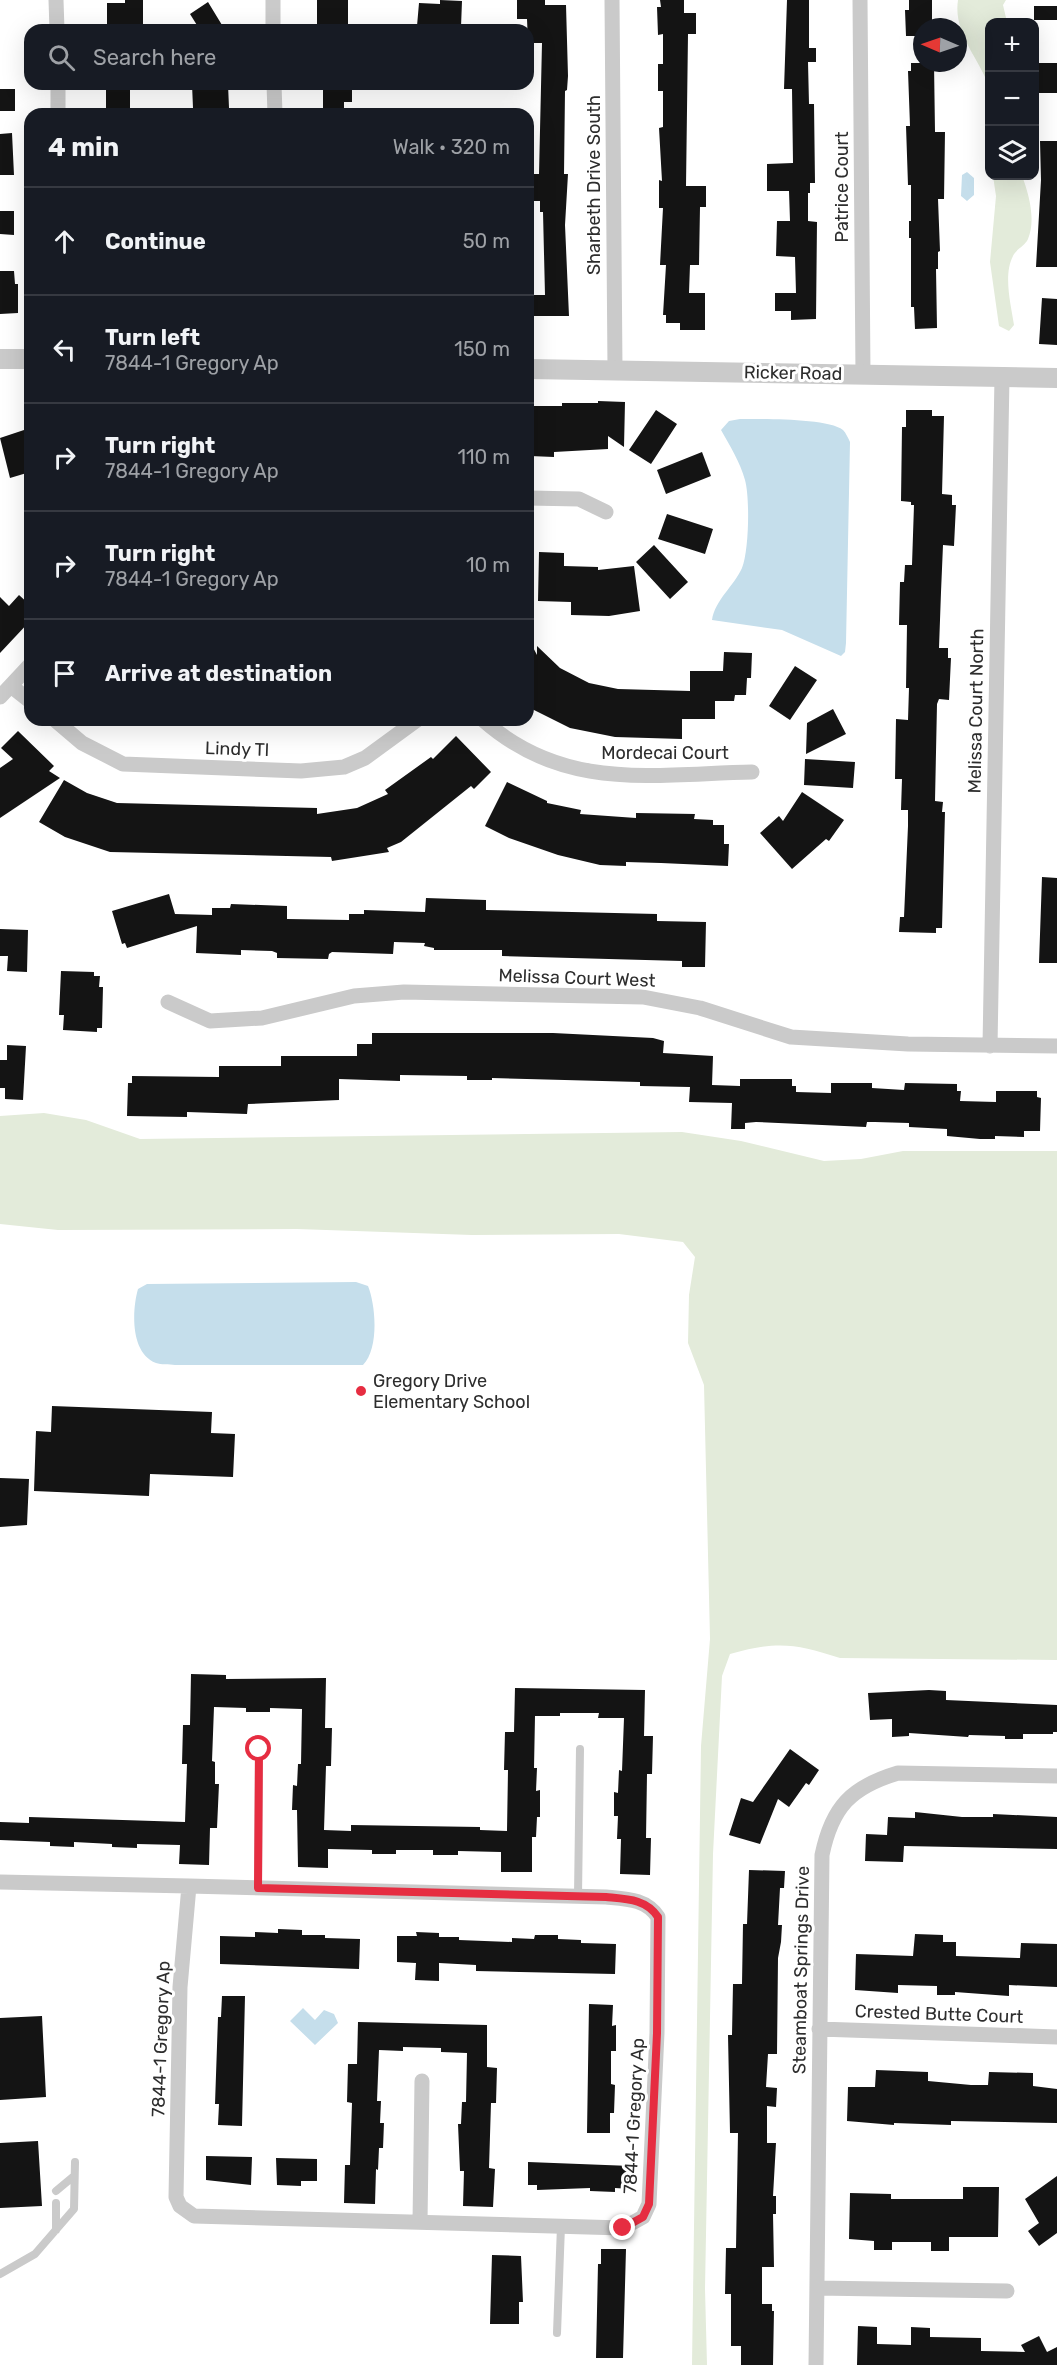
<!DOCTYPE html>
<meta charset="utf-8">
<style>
body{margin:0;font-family:Rubik,sans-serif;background:#20242c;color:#f1f3f6}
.controls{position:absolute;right:18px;top:18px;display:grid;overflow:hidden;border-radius:12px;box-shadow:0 6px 24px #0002}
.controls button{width:54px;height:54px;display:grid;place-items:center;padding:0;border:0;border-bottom:2px solid #363941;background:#171b24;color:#f1f3f6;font:30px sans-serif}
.compass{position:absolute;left:913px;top:18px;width:54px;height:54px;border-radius:50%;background:#171b24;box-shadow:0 6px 24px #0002;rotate:272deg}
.stop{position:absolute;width:18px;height:18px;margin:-14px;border:4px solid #e62d41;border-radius:50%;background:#fff}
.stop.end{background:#e62d41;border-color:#fff;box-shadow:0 2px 6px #0008}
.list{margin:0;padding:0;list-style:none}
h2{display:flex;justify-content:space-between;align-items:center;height:78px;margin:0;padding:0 24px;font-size:26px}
h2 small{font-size:20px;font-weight:400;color:#9ea1a6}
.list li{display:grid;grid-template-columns:39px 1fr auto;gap:18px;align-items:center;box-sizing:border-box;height:108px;padding:0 24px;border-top:2px solid #363941}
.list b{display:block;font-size:22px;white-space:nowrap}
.list p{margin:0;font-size:20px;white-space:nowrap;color:#9ea1a6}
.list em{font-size:20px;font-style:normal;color:#9ea1a6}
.icon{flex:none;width:33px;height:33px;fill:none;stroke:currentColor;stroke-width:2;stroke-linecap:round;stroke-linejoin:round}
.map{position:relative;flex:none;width:1057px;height:2365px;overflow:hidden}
.search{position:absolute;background:#171b24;box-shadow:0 6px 24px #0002;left:24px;top:24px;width:510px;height:66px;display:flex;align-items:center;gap:15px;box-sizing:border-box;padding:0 21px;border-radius:18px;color:#9ea1a6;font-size:22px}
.panel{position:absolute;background:#171b24;box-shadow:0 6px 24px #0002;left:24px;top:108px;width:510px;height:618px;border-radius:18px}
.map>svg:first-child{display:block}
</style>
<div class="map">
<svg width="1057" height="2365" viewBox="0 0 1057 2365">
<rect width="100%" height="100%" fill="#fff"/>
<path fill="#e3ebda" d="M958 0H1006L1003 5 1007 22H990L989 86C978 57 953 32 958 0Z
M993 176H1022C1029 194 1036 220 1028 239 1025 246 1016 249 1013 256 1003 275 1011 305 1014 325L1009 331 999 326 990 262 996 196Z
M44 1113 86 1120 140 1139 682 1132 741 1141 824 1161 861 1159 903 1151H1057V1660L840 1658C795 1643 776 1641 730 1654L722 1676 713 1854 705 2289 707 2365H692L701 1746 710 1639 704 1385 688 1343 689 1295 695 1257 683 1242 619 1234 472 1235 297 1229 58 1230 0 1224V1116Z"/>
<path fill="#c5deeb" d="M967 172 974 178V195L967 201 961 196 962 175Z
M740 419C761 419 828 418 843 430 846 433 848 438 850 442L846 643 845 652 841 656 782 630 712 620C715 600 734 586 742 568 749 551 750 498 745 480 740 462 730 446 721 430L729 421Z
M356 1282 368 1286C376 1306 379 1349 363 1365H175C169 1364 161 1365 156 1363 130 1353 132 1310 138 1289L147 1284Z
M303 2008 315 2020 324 2010 334 2014 338 2023 315 2045 290 2021Z"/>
<path fill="#141414" d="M125 0H143V30H107V3H125Z
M317 0H348V30H317Z
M440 0 462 1 461 27 417 26 419 3 440 4Z
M517 0H545V5H566L568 76 567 90 565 91 564 174H568L565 225 569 316H534V295H545L543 212H540V201H528V174H539L542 43H528L527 19H517Z
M660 0H684V13H696V34H688L686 186H706V207H700L699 265H690L689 293H705V330H680V323H666V315H663L666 265H660L663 208H659V180L662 181 659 128 663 127V91H658V64H663V34L658 35 657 7H661Z
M787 0H809V48H816V62H808L809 104H814L815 183H810V193H808V221L817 222 816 319 791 320V311H775V293H796L795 257 776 256 777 221H790L789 191H767V164L793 163 792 89H784Z
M909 0H932V27H922V36H906L905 10H909Z
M208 2 225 30H200L190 14Z
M1034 6H1057V20H1034Z
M911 63H934L935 132H945L944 199H938L940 251 938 252V269H936L937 328 915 329 914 307H911V238H909V221H911V185H908L906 126H910L908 71H911Z
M1035 63H1057V93H1035Z
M130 84V110H106V85Z
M192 84H228L229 108H193Z
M323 84 352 86V102H344V113H323Z
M0 89H15V111H0Z
M12 133 14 175H0V134Z
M1040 141H1057V267H1036L1041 180Z
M0 211H14V235L0 234Z
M0 271H14L15 284H18V313L0 314Z
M1042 298 1057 299V345L1039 344Z
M598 401 625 402 624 447 608 436V449L554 452V457L530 456 531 406H562V403H598Z
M656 410 677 424 651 464 629 450Z
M906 410H932V416H944L942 494 952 495V505H956L954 546 943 545 941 592 939 648H948V658H951L949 700 939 699 937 704 935 801 943 802 942 812H945L942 928H936V933L899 932 900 917H904L908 826V810H901L902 779H895L896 719 908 720 909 688H906L907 625H899L900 582H904L905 565H912L914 505H911V502L901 501 902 427H906Z
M24 430 30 449V472L10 478 0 438Z
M702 452 711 476 666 494 657 470Z
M667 514 713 529 705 554 658 539Z
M654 545 688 582 670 599 636 562Z
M539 552 564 553V566L598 567V570L634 566 640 611 609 616 571 615V602L538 601Z
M19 595 30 605V621L0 653V597L9 606Z
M528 638 537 655V646L560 668 589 683 618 689 690 691V671H723L724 652 752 653 751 678H747L746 695H735L734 701H715V719H682V739L615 737 570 728 528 707Z
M795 666 817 680 790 720 769 706Z
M833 709 846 734 806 754 807 723Z
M18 731 54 766 49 771 60 778 0 818V768L13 759 1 748Z
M456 736 491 772 474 789 471 786 401 842 387 848 389 852 332 861 331 857 110 852 65 837 39 822 64 780 87 793 117 803 317 808V814L357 808 388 794 385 790 431 757 433 759Z
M805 759 855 762 853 788 804 785Z
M507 782 547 801V803L581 810 580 814 636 818V813L695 814 694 819 713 820V825H724V844H729L728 866 661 863 626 862V866L600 865 558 855 509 838 485 826Z
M802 792 844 820 829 841 826 839 792 869 760 833 779 816 783 821Z
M1042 877 1057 878V963H1039Z
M169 894 175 914 212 915V908H230L231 904 287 906V919L349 920V914H364V910L425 912 426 898 486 900V910L657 914V921L706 922 705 967H682V961L502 956V950H434V948L424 946 425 943 394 942 393 954 332 952 329 954 328 959 277 958V953L272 951 241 950V955L196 953 197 926 127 948 125 943 122 944 112 911Z
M0 929 28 930 27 972 7 971 8 956H0Z
M61 971 94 972V976H100L99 987H103L102 1028H97V1032L63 1030 64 1015H59Z
M372 1033H553L653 1038 664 1041 663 1053 713 1056 712 1085 740 1086V1079H792V1086H796V1092L831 1093V1083H872V1088L904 1090 905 1083 957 1084V1091H961L960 1101 996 1102V1091H1037V1097L1041 1098 1040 1131H1024V1137L995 1136V1139H980L947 1136V1129L909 1127V1123L875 1122H867L866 1127 756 1122 745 1123V1129H731L732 1103 689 1102 690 1087 640 1086V1082L492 1078V1080H467V1076L400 1075V1081L339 1079V1100L248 1104 247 1114 187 1112V1117L127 1116 128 1083H132V1076L219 1077V1066H281V1056H357V1044H372Z
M7 1045 26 1046 23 1100 5 1099V1088H0V1060H7Z
M52 1406 212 1412 211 1433 235 1434 233 1477 150 1474 149 1496 34 1491 36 1431 51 1432Z
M0 1478 29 1479 27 1525 0 1527Z
M191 1674 226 1675V1679L326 1678 325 1728H332L331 1766H326L324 1830 351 1831V1825L480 1827V1830L507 1831 508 1770H504L505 1732H514L515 1688 645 1690 644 1736H653L652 1774H647L646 1838H651L650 1875 620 1874 621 1839H617L618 1816H614V1792L618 1793 619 1770 622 1771 624 1718H598L599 1713H560V1716H535L534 1768H537L536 1791 540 1790V1817H537L536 1837H532V1872H501V1852L458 1851V1855H433V1850H396V1854H372V1850L328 1849V1868L298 1867 297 1810H292L293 1785 297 1786 298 1764H301L302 1709 270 1708V1712H246V1708L214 1707 212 1761 215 1762V1784H219L217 1828H210L209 1865 179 1864 180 1845 137 1844V1848L112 1847V1844L74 1842V1847L50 1846V1842L0 1840V1822L29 1823V1817L185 1822 187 1764H182L183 1725H190Z
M929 1690 946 1691V1700L1057 1705V1732H1053V1734H1023V1739H1005V1736L969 1735 968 1737 909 1733V1736L892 1737V1719L870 1720 868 1693Z
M790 1749 819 1770 809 1785 806 1783 789 1807 778 1799 760 1844 729 1835 741 1798 753 1802Z
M915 1812 962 1817H993V1814L1057 1817V1849L904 1846 903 1862 865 1861 866 1834 887 1835 888 1817 915 1818Z
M749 1870 785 1871 784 1888H780L778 1925H782L781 1942 778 1958 777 2054H768L766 2087 777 2088 776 2107 767 2106V2143H776L773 2196H776V2214H773L774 2267H762V2304H772V2311H774L773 2365H741V2346H731V2294H725L726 2248H736L738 2133H730L728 2035H732L733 1984H742L743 1924H747Z
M278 1929 302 1930V1935H325V1938L360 1939 359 1969 220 1964V1936L255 1937V1932L278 1933Z
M416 1932 439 1933V1937H459V1940L512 1942V1938L534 1939 535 1935H558V1939L581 1940V1943L616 1944 615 1974 476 1971V1965L439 1963V1981L415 1980 416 1963 397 1962V1936H417Z
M915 1934 943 1935V1942H956V1956L1020 1958 1021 1943 1057 1944V1987L1009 1985V1996L955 1992V1995H937V1986L898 1985V1993L855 1990 856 1954 913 1956Z
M222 1996H245L242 2126 218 2125 219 2104H215L218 2017H221Z
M589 2004 613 2005 612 2026 616 2025V2051H611V2084L615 2085 614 2113H610V2133H587Z
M42 2016 46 2097 0 2100V2018Z
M358 2022 487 2025V2067L497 2068 496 2103H491L489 2168 495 2169 493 2207 463 2206 464 2171H460L458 2124H461L462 2102H466L467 2053 441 2052V2048L403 2047V2051L379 2050 377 2101H381L380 2123H384L383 2148H379L378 2170 376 2169 375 2204 344 2203 345 2165H350L352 2103 347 2102 348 2064H357Z
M876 2070 928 2072V2081L971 2085H988L989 2072 1033 2073V2086L1057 2089V2123L951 2121V2125L894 2123V2125L847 2121 848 2087H875Z
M38 2141 42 2206 0 2208V2143Z
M206 2156 252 2157 251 2185 206 2180Z
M276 2158 317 2159V2181H301V2186L277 2185Z
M528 2162 631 2166 630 2189 615 2188V2192L590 2191V2188L537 2190V2185H528Z
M1057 2176V2233L1039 2246 1028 2231 1039 2223 1025 2199Z
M963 2187H999L998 2237H949V2251H931V2242H892V2250H874V2241L849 2239 850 2193 891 2194V2199H963Z
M601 2249H626L623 2358H596L598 2264H601Z
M492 2255 521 2256 523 2302H519V2324H490Z
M858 2326 877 2327V2344L911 2345V2327L930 2328V2337L981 2338V2351L1025 2352 1021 2345 1039 2336 1047 2352 1057 2347V2365H857Z"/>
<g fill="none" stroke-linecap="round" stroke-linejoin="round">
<path stroke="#cacaca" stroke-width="8" d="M258 1888 259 1749
M578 1896 580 1749
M56 2191 74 2176
M56 2203V2230
M0 2274 35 2254 74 2209 75 2162
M557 2333 561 2226"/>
<path stroke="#cacaca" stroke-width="15" d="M56 0 57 30
M273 0V30
M612 0 615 369
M860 0 863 374
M58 84V114
M274 84 275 114
M528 498 579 499 606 512
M11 686 30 701
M0 697 30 665
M55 720 82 743 123 764 301 771 344 767 365 758 417 720
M483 720C564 792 653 774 752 772
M168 1002 210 1021 262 1018 354 996 404 992 643 997 700 1008 791 1037 908 1044 1057 1046
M990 1046 1002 377
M0 1882 189 1886
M189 1886 606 1897C627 1899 646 1899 658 1917L657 2033 649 2204 643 2217 623 2228 194 2216 180 2206 176 2197 180 1987Z
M819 2029 1057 2037
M420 2222 422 2081
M817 2288 1007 2291
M816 2365 822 1855C832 1807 851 1787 898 1773L1057 1776"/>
<path stroke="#cacaca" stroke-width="20" d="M0 359H30
M528 369 1057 378"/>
</g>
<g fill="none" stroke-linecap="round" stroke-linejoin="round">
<path stroke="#e62d41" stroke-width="8" d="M259 1749 258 1888 606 1897C627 1899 646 1899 658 1917L657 2033 649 2204 643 2217 623 2228"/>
</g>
<circle fill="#e62d41" stroke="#fff" stroke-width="2" cx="361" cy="1391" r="6"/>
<g text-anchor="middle" stroke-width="6" stroke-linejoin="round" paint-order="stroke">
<g font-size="18" fill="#2d2d2d" stroke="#fff">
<text transform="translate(594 185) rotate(-90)" y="6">Sharbeth Drive South</text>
<text transform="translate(842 187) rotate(-90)" y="6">Patrice Court</text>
<text transform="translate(793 373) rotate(1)" y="6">Ricker Road</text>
<text transform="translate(976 711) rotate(-89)" y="6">Melissa Court North</text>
<text transform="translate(237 749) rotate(2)" y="6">Lindy Tl</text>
<text x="665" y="759">Mordecai Court</text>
<text transform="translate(577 978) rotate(2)" y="6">Melissa Court West</text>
<text transform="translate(801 1970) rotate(-89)" y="6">Steamboat Springs Drive</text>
<text transform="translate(939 2014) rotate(2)" y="6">Crested Butte Court</text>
<text transform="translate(161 2039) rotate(-88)" y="6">7844-1 Gregory Ap</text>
<text transform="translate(634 2116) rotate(-87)" y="6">7844-1 Gregory Ap</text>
</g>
<g font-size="18" fill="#2d2d2d" stroke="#fff" text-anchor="start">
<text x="373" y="1387">Gregory Drive<tspan x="373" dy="21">Elementary School</tspan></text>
</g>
</g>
</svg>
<div class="controls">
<button>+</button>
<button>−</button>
<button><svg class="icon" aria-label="layers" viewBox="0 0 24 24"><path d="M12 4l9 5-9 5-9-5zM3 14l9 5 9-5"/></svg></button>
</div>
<svg class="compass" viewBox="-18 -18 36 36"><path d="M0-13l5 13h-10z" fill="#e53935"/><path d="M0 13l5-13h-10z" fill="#9ea1a6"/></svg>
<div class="stop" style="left:259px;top:1749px"></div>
<div class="stop end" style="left:623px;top:2228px"></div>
<div class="search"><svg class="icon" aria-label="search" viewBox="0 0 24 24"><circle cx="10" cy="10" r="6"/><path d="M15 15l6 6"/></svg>Search here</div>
<section class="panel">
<h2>4 min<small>Walk · 320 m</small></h2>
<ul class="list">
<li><svg class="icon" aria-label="ahead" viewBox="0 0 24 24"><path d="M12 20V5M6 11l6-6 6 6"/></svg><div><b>Continue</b></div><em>50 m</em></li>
<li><svg class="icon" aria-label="left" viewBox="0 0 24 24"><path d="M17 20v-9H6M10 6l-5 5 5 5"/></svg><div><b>Turn left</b><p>7844-1 Gregory Ap</p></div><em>150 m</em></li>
<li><svg class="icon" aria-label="right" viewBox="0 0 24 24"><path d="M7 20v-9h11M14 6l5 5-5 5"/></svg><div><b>Turn right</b><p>7844-1 Gregory Ap</p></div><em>110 m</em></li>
<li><svg class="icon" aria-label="right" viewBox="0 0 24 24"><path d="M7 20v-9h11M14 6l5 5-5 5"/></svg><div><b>Turn right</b><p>7844-1 Gregory Ap</p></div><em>10 m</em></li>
<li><svg class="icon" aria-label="arrive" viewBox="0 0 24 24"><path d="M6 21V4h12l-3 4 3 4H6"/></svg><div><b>Arrive at destination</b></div></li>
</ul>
</section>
</div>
